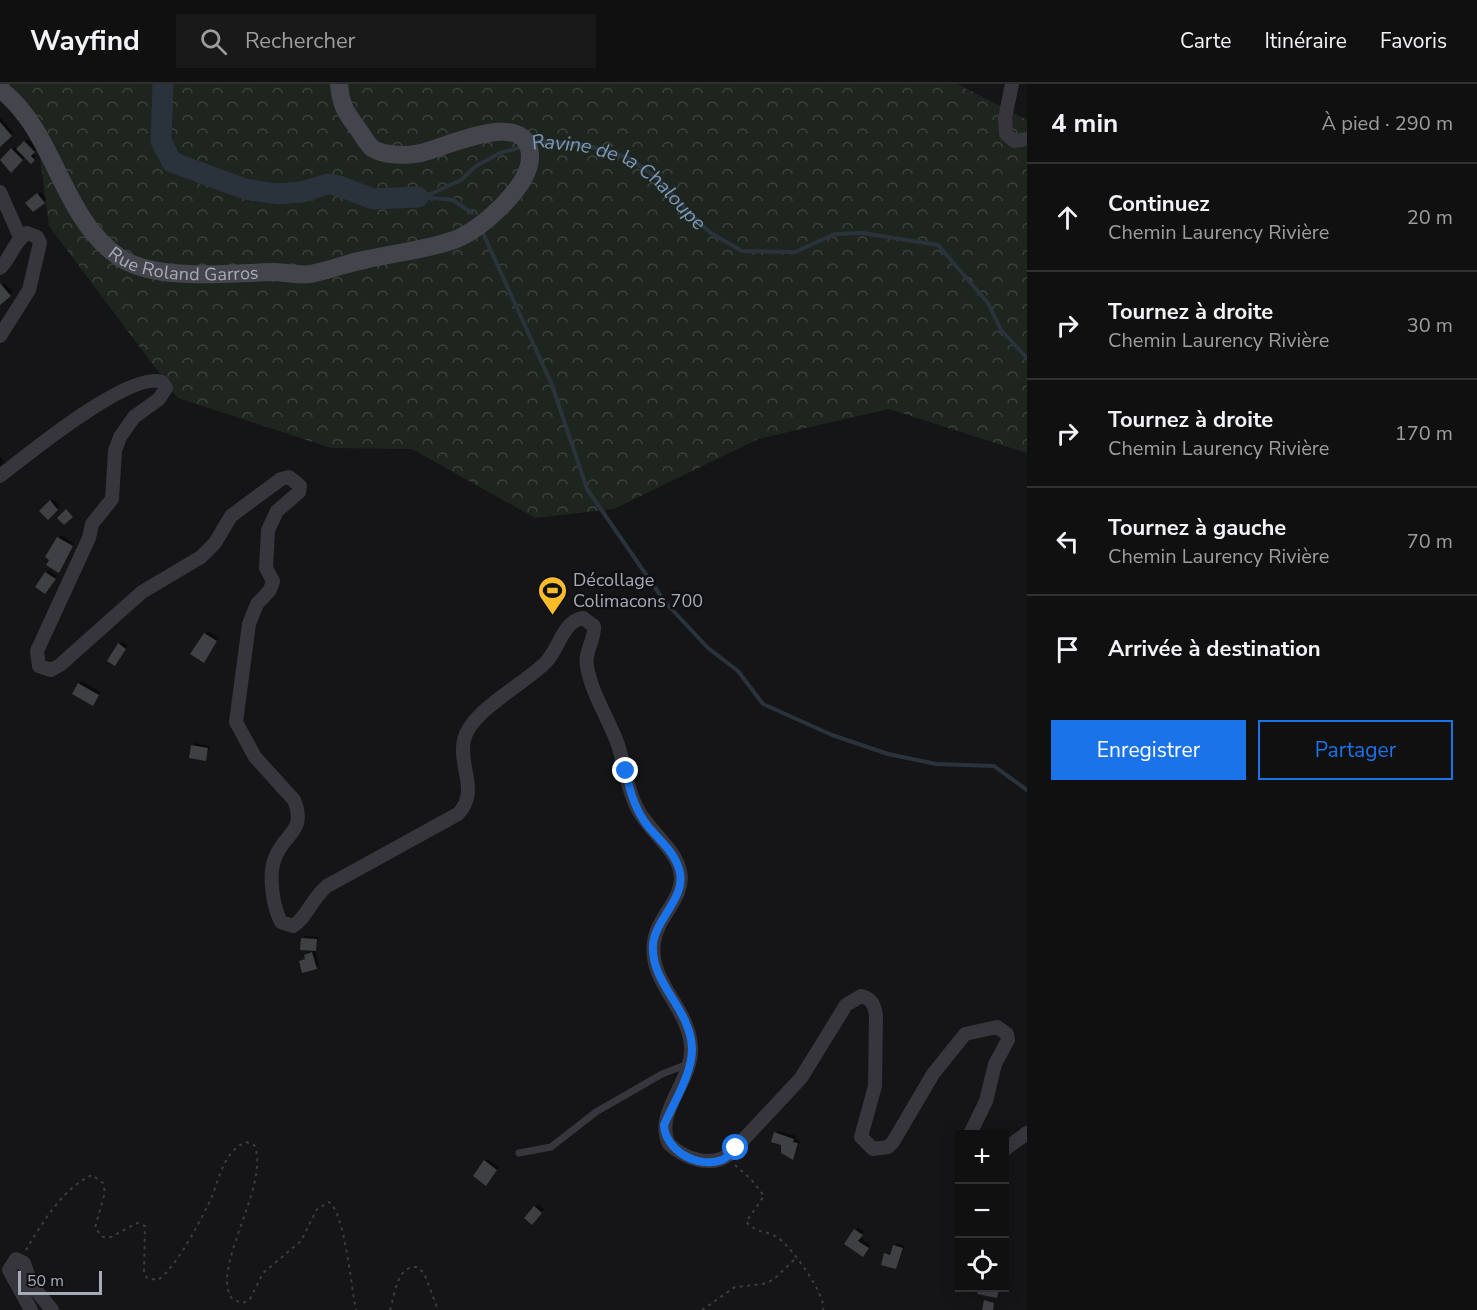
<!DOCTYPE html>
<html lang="fr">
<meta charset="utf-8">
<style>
body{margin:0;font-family:"Nunito Sans",sans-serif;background:#19191a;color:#f1f3f6}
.controls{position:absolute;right:18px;bottom:18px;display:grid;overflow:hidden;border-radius:0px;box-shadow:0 3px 15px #0003}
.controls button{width:54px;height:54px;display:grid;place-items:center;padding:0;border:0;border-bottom:2px solid #303031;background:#101011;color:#f1f3f6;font:30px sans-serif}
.scale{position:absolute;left:18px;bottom:15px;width:84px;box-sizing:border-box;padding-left:6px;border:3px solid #a6abb8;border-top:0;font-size:16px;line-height:21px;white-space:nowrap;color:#a6abb8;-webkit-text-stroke:4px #101012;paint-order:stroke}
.stop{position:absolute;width:18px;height:18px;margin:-14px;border:4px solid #1a73e8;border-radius:50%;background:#fff}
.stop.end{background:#1a73e8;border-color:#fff;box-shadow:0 2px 6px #0008}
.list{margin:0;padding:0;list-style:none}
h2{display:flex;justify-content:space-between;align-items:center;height:78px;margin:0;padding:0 24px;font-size:26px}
h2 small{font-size:20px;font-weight:400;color:#9c9d9f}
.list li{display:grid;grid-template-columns:39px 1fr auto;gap:18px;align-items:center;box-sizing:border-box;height:108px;padding:0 24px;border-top:2px solid #303031}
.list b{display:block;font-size:22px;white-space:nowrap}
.list p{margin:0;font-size:20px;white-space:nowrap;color:#9c9d9f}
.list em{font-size:20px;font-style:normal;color:#9c9d9f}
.actions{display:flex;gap:12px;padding:18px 24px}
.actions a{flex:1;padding:14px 0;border:2px solid #1a73e8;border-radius:0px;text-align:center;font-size:21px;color:#1a73e8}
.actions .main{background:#1a73e8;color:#fff}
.icon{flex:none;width:33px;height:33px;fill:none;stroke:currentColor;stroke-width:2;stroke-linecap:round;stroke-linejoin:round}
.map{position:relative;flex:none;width:1027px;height:1226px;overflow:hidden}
header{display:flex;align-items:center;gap:36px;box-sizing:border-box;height:84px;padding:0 30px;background:#101011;border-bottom:2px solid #303031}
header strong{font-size:28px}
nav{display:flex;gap:33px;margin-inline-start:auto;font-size:21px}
.search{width:420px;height:54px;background:#19191a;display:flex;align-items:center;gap:15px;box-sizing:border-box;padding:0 21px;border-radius:0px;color:#9c9d9f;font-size:22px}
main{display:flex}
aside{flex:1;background:#101011}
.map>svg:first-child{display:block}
</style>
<header>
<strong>Wayfind</strong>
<div class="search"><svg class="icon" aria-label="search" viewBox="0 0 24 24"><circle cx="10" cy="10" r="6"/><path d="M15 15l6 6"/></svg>Rechercher</div>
<nav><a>Carte</a><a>Itinéraire</a><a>Favoris</a></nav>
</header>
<main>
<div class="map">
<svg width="1027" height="1226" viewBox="0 0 1027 1226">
<defs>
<pattern id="forest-crowns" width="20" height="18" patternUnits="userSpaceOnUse" patternTransform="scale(1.5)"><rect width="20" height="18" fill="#1d251e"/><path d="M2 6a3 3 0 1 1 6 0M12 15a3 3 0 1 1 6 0" fill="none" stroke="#3b423d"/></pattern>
</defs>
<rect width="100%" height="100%" fill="#151517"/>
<path fill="url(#forest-crowns)" d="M0 0H957L1027 36V369L889 325 758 355 614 425 535 434 412 365 331 364 178 314 49 142 34 28Z"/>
<path fill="#0007" d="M0 33 13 49 0 61Z
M28 55 37 65 33 69 36 72 31 78 26 72 11 87 0 77 15 63 17 66Z
M40 108 46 115 34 126 28 119Z
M4 199 13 208 0 219V202Z
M0 372 4 378 0 382Z
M53 415 60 422 48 434 41 427Z
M61 451 74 459 59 488 47 473Z
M49 486 57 492 48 506 37 503Z
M208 547 219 554 206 574 193 570Z
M122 558 128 561 118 578 119 560Z
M81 597 101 608 95 617 79 600Z
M195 659 210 662 205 675 192 662Z
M305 852 319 853 315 866 302 855Z
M315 867 319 881 316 883 300 878 306 874 308 868Z
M778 1047 796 1052 795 1055 800 1057 793 1075 776 1049Z
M488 1075 499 1083 488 1097 485 1077Z
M538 1120 544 1125 532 1139 526 1134Z
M858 1143 864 1147 860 1154 871 1161 865 1169 846 1160Z
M897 1159 905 1162 896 1184 886 1170 892 1169Z"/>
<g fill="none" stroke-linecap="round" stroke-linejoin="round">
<g stroke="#2a333b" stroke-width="4">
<path id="s1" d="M532 59 540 57 585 61 627 73 657 94 694 134 711 149 742 167 795 168 835 150 863 149 938 161 988 219 1001 246 1027 274"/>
<path d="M418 113 433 109 461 96 476 82 500 69 522 63"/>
<path d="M422 113 453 116 472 129"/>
<path d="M482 147 552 301 587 405 665 518 708 564 738 587 763 620 832 651 888 670 936 680 994 682 1027 706"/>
</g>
<path stroke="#2a333b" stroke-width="21" d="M163 0 161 57 172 78 245 105 277 110 302 108 328 100 339 102 373 115 418 113"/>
</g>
<path fill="#3f4044" d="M0 38 12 52 0 63Z
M24 57 35 68 31 72 35 76 31 80 16 65Z
M11 64 23 76 11 89 0 76Z
M37 109 45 119 33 128 25 119Z
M0 199 11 212 0 221Z
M50 416 58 426 48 436 39 427Z
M66 425 73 433 64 441 57 434Z
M57 453 73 462 59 489 46 481 49 476 45 473Z
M45 488 56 495 45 510 35 503Z
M204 549 217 557 204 579 190 570Z
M118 559 126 565 115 582 107 577Z
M78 599 99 611 93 622 72 610Z
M191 661 208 664 206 677 189 674Z
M301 854 317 855 316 867 300 866Z
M312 868 317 885 302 889 299 877 305 875 304 871Z
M774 1048 794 1055 793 1058 798 1059 793 1076 781 1069V1061L771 1058Z
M484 1076 497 1086 486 1102 473 1092Z
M534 1122 542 1129 532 1141 524 1134Z
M854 1145 863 1151 858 1157 869 1164 863 1173 844 1160Z
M893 1161 903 1164 896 1185 881 1181 884 1169 890 1171Z
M979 1204H999L997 1214 977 1210Z
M984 1216 994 1219 993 1226H982Z"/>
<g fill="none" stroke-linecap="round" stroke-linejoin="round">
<path stroke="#3c3d43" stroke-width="2" stroke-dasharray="3 4.5" stroke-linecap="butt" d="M735 1081 751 1095 764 1112 746 1138C761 1151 761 1145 775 1152 788 1158 827 1211 823 1226
M26 1166C42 1139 63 1104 92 1091L103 1099 105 1108 95 1144 103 1153H111L137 1139 145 1142 144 1188 147 1194 158 1196C176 1183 197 1143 207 1123 219 1101 221 1068 246 1058L254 1061C271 1096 216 1176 229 1209 231 1216 237 1217 243 1219L250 1215 263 1189 301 1157 317 1125 329 1118C345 1129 351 1203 356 1226
M390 1226C395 1210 397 1181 417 1183L424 1189 438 1226
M702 1226 735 1203 763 1200 773 1196 795 1175"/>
<path stroke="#36363c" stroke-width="7" d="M519 1069 551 1063 596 1028 662 990 688 980"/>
<path stroke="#36363c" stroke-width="14" d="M1012 0 1005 34 1006 50 1014 57 1027 55
M0 108 20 153
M0 184C11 174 14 157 27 149L37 153 40 159 29 206 0 252
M0 392C27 371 130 286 162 298L166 304 159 315 134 333 120 353 115 367 112 415 92 440 89 454 37 567 39 582 51 586 60 581 142 508 201 473 215 459 231 432 281 395 289 393 300 402 299 408 277 427 268 446 266 484 273 497 270 506 257 520 249 540 236 638 255 673 294 716C307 748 284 749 275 774 268 791 273 823 281 838L293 842C306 835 312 814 327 802L458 730C480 707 458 683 464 656 470 627 525 600 546 578 559 565 563 537 583 534L594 542C595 556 584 568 587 582 591 608 608 634 617 658 625 680 626 703 637 724 647 745 676 765 680 787 686 814 657 832 654 858 648 898 688 922 691 962 694 996 653 1029 669 1060 685 1075 711 1084 730 1070L801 994 846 921 861 912C872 915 874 920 876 931L875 1002 861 1053 873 1065 888 1063 893 1058 933 990 965 950 997 943 1007 950 1008 956 995 980 986 1017 970 1050
M1004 1066 1027 1049
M31 1226 9 1186 16 1175 24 1179 31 1200 52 1226"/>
<path stroke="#44454c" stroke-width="18" id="s2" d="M0 5C56 48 60 132 119 173 156 198 230 189 273 188 285 188 299 192 310 190 328 187 346 179 364 176 393 169 426 166 454 156 480 147 528 104 530 75 532 21 447 63 421 69 408 72 384 72 372 64 367 60 362 50 358 45 345 27 341 22 339 0"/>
</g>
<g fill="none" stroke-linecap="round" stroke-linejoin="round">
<path stroke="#1a73e8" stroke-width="8" d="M626 687C629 706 635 725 647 741 658 755 674 767 679 785 688 813 656 833 653 860 650 900 691 924 692 965 692 990 674 1018 664 1041 665 1066 697 1085 722 1076 727 1074 732 1068 736 1064"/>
</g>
<defs>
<symbol id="stadium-pin" viewBox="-11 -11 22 30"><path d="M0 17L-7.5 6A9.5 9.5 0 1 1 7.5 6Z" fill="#fabc2a" stroke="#101012"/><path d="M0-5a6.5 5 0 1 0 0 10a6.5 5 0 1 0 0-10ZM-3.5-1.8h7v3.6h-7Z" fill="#111"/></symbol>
</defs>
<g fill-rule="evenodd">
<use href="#stadium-pin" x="536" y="490" width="33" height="45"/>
</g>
<g text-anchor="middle" stroke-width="5" stroke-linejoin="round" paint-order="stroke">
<g font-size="18" fill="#a6abb8" stroke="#101012">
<text dy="6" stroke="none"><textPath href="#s2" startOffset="274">Rue Roland Garros</textPath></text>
</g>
<g font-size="18" fill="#a6abb8" stroke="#101012" text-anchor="start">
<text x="573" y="502">Décollage<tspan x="573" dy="21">Colimacons 700</tspan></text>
</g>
<g font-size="20" font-style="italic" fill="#7b97b4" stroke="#101012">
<text dy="7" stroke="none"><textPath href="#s1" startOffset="100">Ravine de la Chaloupe</textPath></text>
</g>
</g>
</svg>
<div class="controls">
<button>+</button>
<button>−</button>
<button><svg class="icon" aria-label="locate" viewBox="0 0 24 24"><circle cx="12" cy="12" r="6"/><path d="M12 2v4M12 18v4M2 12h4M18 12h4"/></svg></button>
</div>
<div class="scale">50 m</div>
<div class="stop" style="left:736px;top:1064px"></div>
<div class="stop end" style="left:626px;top:687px"></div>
</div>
<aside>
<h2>4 min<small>À pied · 290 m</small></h2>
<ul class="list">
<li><svg class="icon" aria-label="ahead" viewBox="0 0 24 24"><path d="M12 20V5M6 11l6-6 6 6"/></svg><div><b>Continuez</b><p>Chemin Laurency Rivière</p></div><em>20 m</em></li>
<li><svg class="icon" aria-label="right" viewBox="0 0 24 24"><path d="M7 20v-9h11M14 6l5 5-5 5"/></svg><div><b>Tournez à droite</b><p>Chemin Laurency Rivière</p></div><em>30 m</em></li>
<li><svg class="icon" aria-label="right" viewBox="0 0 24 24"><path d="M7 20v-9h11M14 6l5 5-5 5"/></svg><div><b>Tournez à droite</b><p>Chemin Laurency Rivière</p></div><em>170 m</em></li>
<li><svg class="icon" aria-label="left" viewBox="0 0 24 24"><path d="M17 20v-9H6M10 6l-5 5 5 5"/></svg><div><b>Tournez à gauche</b><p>Chemin Laurency Rivière</p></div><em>70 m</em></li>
<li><svg class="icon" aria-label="arrive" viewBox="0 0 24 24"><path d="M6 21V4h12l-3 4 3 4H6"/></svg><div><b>Arrivée à destination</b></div></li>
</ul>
<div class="actions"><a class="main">Enregistrer</a><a>Partager</a></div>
</aside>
</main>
